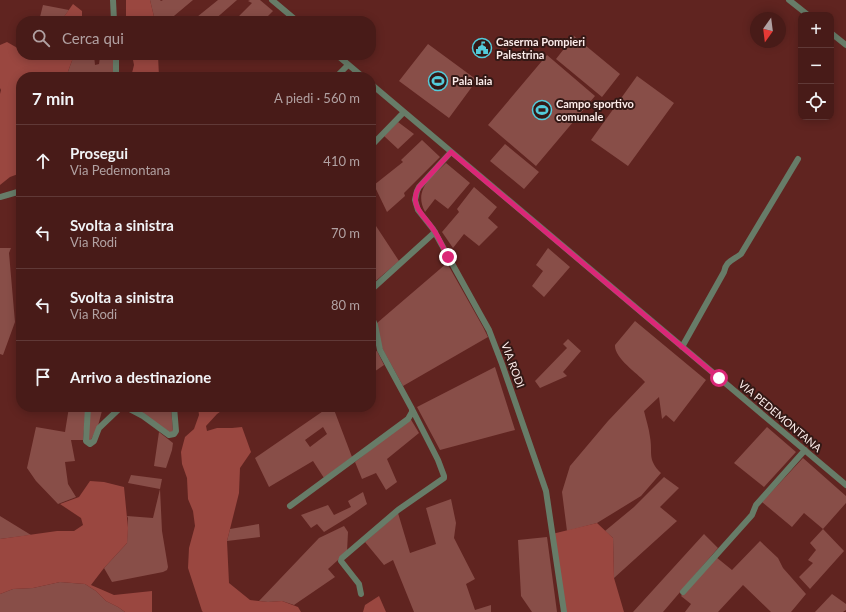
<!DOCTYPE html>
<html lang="it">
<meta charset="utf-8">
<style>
body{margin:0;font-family:Lato,sans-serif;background:#522825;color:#f1f3f6}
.controls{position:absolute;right:12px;top:12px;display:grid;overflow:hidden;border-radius:8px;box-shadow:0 2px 10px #0003}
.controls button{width:36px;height:36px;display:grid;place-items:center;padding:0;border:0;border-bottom:1px solid #603937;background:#481b18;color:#f1f3f6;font:20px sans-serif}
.compass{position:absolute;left:750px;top:12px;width:36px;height:36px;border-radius:50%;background:#481b18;box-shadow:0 2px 10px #0003;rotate:194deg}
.stop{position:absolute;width:12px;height:12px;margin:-9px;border:3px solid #db2777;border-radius:50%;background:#fff}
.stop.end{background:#db2777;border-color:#fff;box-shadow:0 1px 4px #0008}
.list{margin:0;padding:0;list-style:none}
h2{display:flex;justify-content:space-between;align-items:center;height:52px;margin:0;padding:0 16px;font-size:17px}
h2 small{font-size:13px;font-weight:400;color:#b1a1a2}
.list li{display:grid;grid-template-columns:26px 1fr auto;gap:12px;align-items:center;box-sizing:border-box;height:72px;padding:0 16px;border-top:1px solid #603937}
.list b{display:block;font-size:15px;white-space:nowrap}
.list p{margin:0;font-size:13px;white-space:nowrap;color:#b1a1a2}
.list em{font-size:13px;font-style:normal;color:#b1a1a2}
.icon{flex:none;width:22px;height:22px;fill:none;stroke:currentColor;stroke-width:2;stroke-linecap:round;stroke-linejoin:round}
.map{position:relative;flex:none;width:846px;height:612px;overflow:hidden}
.search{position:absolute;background:#481b18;box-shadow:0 2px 10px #0003;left:16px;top:16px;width:360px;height:44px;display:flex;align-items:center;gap:10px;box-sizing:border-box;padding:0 14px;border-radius:16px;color:#b1a1a2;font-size:15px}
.panel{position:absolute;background:#481b18;box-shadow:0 2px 10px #0003;left:16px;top:72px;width:360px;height:340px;border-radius:16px}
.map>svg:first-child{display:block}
</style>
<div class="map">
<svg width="846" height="612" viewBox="0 0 846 612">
<rect width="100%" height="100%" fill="#602420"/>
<path fill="#884e48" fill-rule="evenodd" d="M150 0H160L161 1 163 0H193L168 21H155Z
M218 0H237L213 21H192Z
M250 0H260L273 11 265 19 261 17 257 21H230L234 17H238L252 3 248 1Z
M43 5 69 10 61 21H39Z
M574 36 620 74 602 97 556 59Z
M428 44 477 80 449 118 399 81Z
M74 55H94L95 65 99 64 100 57 113 56V77H66Z
M547 55 595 96 536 166 488 125Z
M637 76 674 103 628 166 591 140Z
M398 122 414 134 398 149 384 136Z
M422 140 440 157 404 193 405 196 387 212 374 185 403 162 401 160Z
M505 144 539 172 524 189 490 161Z
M446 163 470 183 448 209 435 199 425 212C413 189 432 177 446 163Z
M474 187 497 207 488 218 498 227 479 246 464 234 453 248 442 232 459 212 457 209Z
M376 226 399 261 371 285V231Z
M0 248H11L9 253 15 322 3 355 0 354Z
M548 248 570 267 544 297 532 286 543 271 536 265Z
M447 263 483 327 488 337 403 386 381 346 377 323Z
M635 321 706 380 674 422 666 415 662 419 659 397 644 411C646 420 649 428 650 437 653 454 647 459 661 473L641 496 597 523 567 531 562 492 570 466 608 421 645 382C637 373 614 358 615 345Z
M568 339 581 351 563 372 567 376 540 388 535 381 567 348 563 344Z
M377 351 384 365 371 374V354Z
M495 367 515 430 440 450 417 407Z
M69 407H86L83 440H71L75 461 65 462 68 484 76 497 58 504 36 481 27 468 36 427 65 432Z
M90 407H103L98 426 90 442 88 438Z
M132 407H171L173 431 171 433Z
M329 407H333L352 457 324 478 313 461 269 487 255 458ZM323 427 327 434 310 447 305 440Z
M410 418 419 433 387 459 397 482 386 490 376 473 362 479 355 462Z
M767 427 796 452 764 487 734 463Z
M159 432 173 443 172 450 166 468 154 466Z
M803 458 846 496V503L823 529 844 551 810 589 799 577 813 563 808 560 816 550 810 543 823 529 804 513 792 527 762 502Z
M131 475 162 479 160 489 162 531 168 567 167 570 163 572 112 582 104 568 127 543 128 518 127 516 153 518 160 489 128 483Z
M664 477 679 488 660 507 677 521 614 578 613 538 605 531 634 507Z
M363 492 367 504 350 516 324 532 317 524 311 528 301 515 328 505 334 515 351 507 348 501Z
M451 499 456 523 454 538 475 579 466 584 475 610 491 605V612H414L393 560 384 565 365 542 398 513 410 553 436 544 426 508Z
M0 516 31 535 0 539Z
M259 524 260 537 227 541 230 529Z
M344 526 348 532 347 552 328 569 335 577 294 605 282 601 268 602 259 601 319 538Z
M704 534 718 548 663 612H633Z
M547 537 557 612H532L521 596 518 540Z
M760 541 778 558 783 568 806 594 791 612H771L743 585 718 612H685L691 604 681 596 716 557 732 570Z
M60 582 85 584 96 591 106 601 118 607 125 612H0V594L13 589 33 588Z
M832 594 846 604V610L843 612H815Z"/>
<path fill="#9a4740" d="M126 0H150L155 21H126Z
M73 4 82 11V21H61Z
M7 42 21 50V55L38 56 39 55H74L66 77H21V173L10 177 0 185V94L1 90 0 88V45Z
M132 55H158L159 77H131L134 65Z
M198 407H227L217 414 206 426 207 431 217 428H232L242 427 251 452 240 468 239 493 227 541 229 583 250 600 268 602 282 601 298 607 301 612H203L202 611 188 568 189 548 195 526 193 511 188 499 187 478 182 464 181 452 185 437 194 429 199 415Z
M90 481 104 482 124 487 128 528 127 543 104 568 91 585 114 595 152 591V612H125L118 607 106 601 96 591 85 584 60 582 33 588 13 589 0 594V539L57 531H74L83 525 81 518 60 504 79 497Z
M597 523 613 538 614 578 624 612H564L552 534Z
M379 596 386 612H363L365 605Z"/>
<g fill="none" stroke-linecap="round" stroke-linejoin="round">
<path stroke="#677c68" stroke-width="6" d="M113 0 114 21
M272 0 297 21
M789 0 808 15
M831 33 846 45
M116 55V77
M337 55 363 77
M336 77 348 65
M371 84 846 485
M371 146 404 112
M451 152 419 187 417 191 415 200 418 210 433 229 480 314 489 330 502 364 546 491 564 612
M0 197 21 191
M371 290 435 232
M682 347 724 272C726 261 732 261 741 254L798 159
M88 407 86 441 90 444 94 441 99 428 121 407
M126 407 143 416 169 435 174 434 176 431 174 407
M290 506 408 419 412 412V409L380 350 375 325 371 316
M683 592 752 515 756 505 805 450
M361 594 359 584 341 561 342 558 398 510 444 478V476L438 460 412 409"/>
</g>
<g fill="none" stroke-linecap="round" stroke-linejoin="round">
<path stroke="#db2777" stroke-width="5" d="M448 257C443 248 439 237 433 229 424 215 408 205 419 187L451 152 719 378"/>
</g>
<defs>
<symbol id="civic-ring" viewBox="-11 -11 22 22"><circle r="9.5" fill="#331815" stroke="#53cbda" stroke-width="1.5"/><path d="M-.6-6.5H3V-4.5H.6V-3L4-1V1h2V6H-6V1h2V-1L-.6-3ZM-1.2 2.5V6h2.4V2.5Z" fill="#53cbda"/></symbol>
<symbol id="stadium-ring" viewBox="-11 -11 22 22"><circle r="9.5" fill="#331815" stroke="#53cbda" stroke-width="1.5"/><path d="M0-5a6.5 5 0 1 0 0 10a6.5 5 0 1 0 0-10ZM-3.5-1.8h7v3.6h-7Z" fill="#53cbda"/></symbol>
</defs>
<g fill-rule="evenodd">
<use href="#civic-ring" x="471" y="37" width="22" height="22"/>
<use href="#stadium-ring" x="427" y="70" width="22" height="22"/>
<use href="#stadium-ring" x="531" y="99" width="22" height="22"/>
</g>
<g text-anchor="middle" stroke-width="4" stroke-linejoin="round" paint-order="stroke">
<g font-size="11" font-weight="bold" fill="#fcecea" stroke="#331815" text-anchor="start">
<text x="496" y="46">Caserma Pompieri<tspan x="496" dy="13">Palestrina</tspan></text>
<text x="452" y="85">Pala Iaia</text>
<text x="556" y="108">Campo sportivo<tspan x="556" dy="13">comunale</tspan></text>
</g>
<g font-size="11" fill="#fcecea" stroke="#331815">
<text transform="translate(513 365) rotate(70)" y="4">VIA RODI</text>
<text transform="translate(780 416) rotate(40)" y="4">VIA PEDEMONTANA</text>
</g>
</g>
</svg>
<div class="controls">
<button>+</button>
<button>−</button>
<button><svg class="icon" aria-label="locate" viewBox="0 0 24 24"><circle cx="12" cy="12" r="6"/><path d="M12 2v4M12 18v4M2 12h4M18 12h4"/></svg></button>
</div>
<svg class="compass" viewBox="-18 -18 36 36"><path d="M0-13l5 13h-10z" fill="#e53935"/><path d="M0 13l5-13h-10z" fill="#b1a1a2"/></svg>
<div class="stop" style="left:719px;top:378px"></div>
<div class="stop end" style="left:448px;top:257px"></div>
<div class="search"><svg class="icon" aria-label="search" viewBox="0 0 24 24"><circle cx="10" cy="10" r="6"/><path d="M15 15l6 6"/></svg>Cerca qui</div>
<section class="panel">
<h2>7 min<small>A piedi · 560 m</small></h2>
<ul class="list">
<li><svg class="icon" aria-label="ahead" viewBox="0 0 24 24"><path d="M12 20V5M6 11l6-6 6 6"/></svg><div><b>Prosegui</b><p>Via Pedemontana</p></div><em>410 m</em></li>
<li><svg class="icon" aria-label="left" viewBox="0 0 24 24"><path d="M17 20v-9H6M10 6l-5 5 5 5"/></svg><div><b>Svolta a sinistra</b><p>Via Rodi</p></div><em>70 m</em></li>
<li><svg class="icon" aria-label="left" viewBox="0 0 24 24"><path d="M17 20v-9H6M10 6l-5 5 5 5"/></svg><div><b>Svolta a sinistra</b><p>Via Rodi</p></div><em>80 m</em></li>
<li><svg class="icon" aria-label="arrive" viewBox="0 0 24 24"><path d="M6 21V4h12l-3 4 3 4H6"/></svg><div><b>Arrivo a destinazione</b></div></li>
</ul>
</section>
</div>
